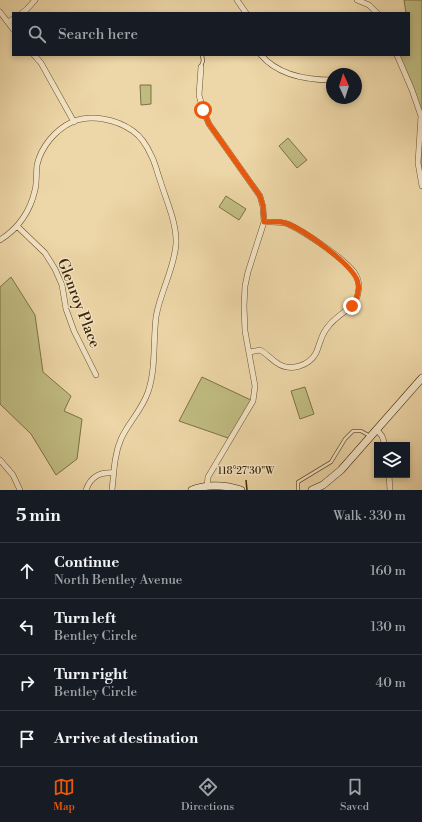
<!DOCTYPE html>
<meta charset="utf-8">
<style>
body{margin:0;font-family:"Libre Bodoni",serif;background:#20242c;color:#f1f3f6}
.controls{position:absolute;right:12px;bottom:12px;display:grid;overflow:hidden;border-radius:0px;box-shadow:0 2px 6px #0003}
.controls button{width:36px;height:36px;display:grid;place-items:center;padding:0;border:0;border-bottom:1px solid #363941;background:#171b24;color:#f1f3f6;font:20px sans-serif}
.compass{position:absolute;left:326px;top:68px;width:36px;height:36px;border-radius:50%;background:#171b24;box-shadow:0 2px 6px #0003;rotate:356deg}
.stop{position:absolute;width:12px;height:12px;margin:-9px;border:3px solid #ea580c;border-radius:50%;background:#fff}
.stop.end{background:#ea580c;border-color:#fff;box-shadow:0 1px 4px #0008}
.list{margin:0;padding:0;list-style:none}
h2{display:flex;justify-content:space-between;align-items:center;height:52px;margin:0;padding:0 16px;font-size:17px}
h2 small{font-size:13px;font-weight:400;color:#9ea1a6}
.list li{display:grid;grid-template-columns:26px 1fr auto;gap:12px;align-items:center;box-sizing:border-box;height:56px;padding:0 16px;border-top:1px solid #363941}
.list b{display:block;font-size:15px;white-space:nowrap}
.list p{margin:0;font-size:13px;white-space:nowrap;color:#9ea1a6}
.list em{font-size:13px;font-style:normal;color:#9ea1a6}
.icon{flex:none;width:22px;height:22px;fill:none;stroke:currentColor;stroke-width:2;stroke-linecap:round;stroke-linejoin:round}
.map{position:relative;flex:none;width:422px;height:490px;overflow:hidden}
.search{position:absolute;background:#171b24;box-shadow:0 2px 6px #0003;left:12px;right:12px;top:12px;height:44px;display:flex;align-items:center;gap:10px;box-sizing:border-box;padding:0 14px;border-radius:0px;color:#9ea1a6;font-size:15px}
.sheet{height:276px;background:#171b24}
nav{display:flex;justify-content:space-around;align-items:center;box-sizing:border-box;height:56px;border-top:1px solid #363941;background:#171b24;font-size:11px;color:#9ea1a6}
nav a{display:grid;justify-items:center;gap:2px}
nav .on{color:#ea580c}
.map>svg:first-child{display:block}
</style>
<div class="map">
<svg width="422" height="490" viewBox="0 0 422 490">
<rect width="100%" height="100%" fill="#edd6a7"/>
<filter id="stains"><feTurbulence type="fractalNoise" baseFrequency=".005" numOctaves="4"/><feColorMatrix values="0 0 0 0 .2 0 0 0 0 .09 0 0 0 0 .02 0 0 0 .5 -.17"/></filter>
<radialGradient id="worn" r=".72"><stop offset=".6" stop-color="#630" stop-opacity="0"/><stop offset="1" stop-color="#630" stop-opacity=".3"/></radialGradient>
<path fill="#c0bc82" stroke="#7e7144" d="M404 0H422V186L418 169 421 120 397 55H409V13H406Z
M140 85H151V104L141 105Z
M288 138 307 160 297 168 279 146Z
M226 196 246 209 239 220 219 207Z
M11 277 35 315 43 372 71 396 64 411 82 419 77 459 56 475 31 434 0 404V287Z
M202 377 253 401 231 439 179 421Z
M305 387 314 414 300 419 291 391Z"/>
<g fill="none" stroke-linecap="round" stroke-linejoin="round">
<defs>
<path id="service" d="M201 66 203 61 202 55
M298 490V482L331 462 345 439 353 431H361L370 436"/>
<path id="minor" d="M237 0 246 13
M357 0 369 5 377 13
M0 12 13 29
M22 13 27 9 35 0
M8 22 13 19
M34 55 41 63 74 122
M261 55C278 75 307 80 332 80
M397 55 412 90 421 116 418 163 422 186
M201 67 199 95 203 110 209 124 260 196 263 207 264 222 248 272 245 286 244 306 245 331 255 386 253 401 208 477 207 486
M18 227 45 253 55 269 62 285 66 309 74 331 96 375
M0 240C19 228 30 212 35 190 37 182 36 173 37 165 41 147 55 130 72 122 91 114 116 119 133 131 140 136 147 146 151 155 155 162 157 172 160 180 166 200 177 223 176 244 174 270 160 292 156 317 153 342 156 369 148 392 142 410 128 423 121 439 114 455 114 473 112 490
M250 352 260 350C267 354 271 359 277 363 290 372 309 366 316 353 320 344 321 335 327 328 337 313 356 309 358 293 360 286 358 278 354 272 342 257 305 232 288 224 280 221 271 222 264 222
M377 430 382 436 385 445
M0 460 13 475 20 490
M389 475 390 490
M86 490C91 476 100 472 114 473"/>
<path id="secondary" d="M192 490C207 484 225 485 241 490
M312 490 323 485 341 470 422 378"/>
</defs>
<use href="#service" stroke="#68522e" stroke-width="4"/>
<use href="#minor" stroke="#68522e" stroke-width="6"/>
<use href="#secondary" stroke="#3c2605" stroke-width="8"/>
<use href="#service" stroke="#f3e4c6" stroke-width="2.5"/>
<use href="#minor" stroke="#f3e4c6" stroke-width="5"/>
<use href="#secondary" stroke="#f3e4c6" stroke-width="7"/>
</g>
<g fill="none" stroke-linecap="round" stroke-linejoin="round">
<path stroke="#ea580c" stroke-width="5" d="M203 110 209 124 260 196 263 206 264 222C271 222 278 221 285 223 302 228 355 266 358 283 360 292 357 299 352 306"/>
</g>
<path fill="none" stroke="#3c2605" stroke-width="1.5" d="M246 480 247 490"/>
<g text-anchor="middle" stroke-width="3" stroke-linejoin="round" paint-order="stroke">
<g font-size="15" fill="#3c2605" stroke="#f3e4c6">
<text transform="translate(79 303) rotate(69)" y="5">Glenroy Place</text>
</g>
</g>
<g font-size="10" text-anchor="middle" fill="#3c2605" stroke="#f3e4c6" stroke-width="3" stroke-linejoin="round" paint-order="stroke">
<text x="246" y="474">118°27'30"W</text>
</g>
<rect width="100%" height="100%" filter="url(#stains)"/>
<rect width="100%" height="100%" fill="url(#worn)"/>
</svg>
<div class="controls">
<button><svg class="icon" aria-label="layers" viewBox="0 0 24 24"><path d="M12 4l9 5-9 5-9-5zM3 14l9 5 9-5"/></svg></button>
</div>
<svg class="compass" viewBox="-18 -18 36 36"><path d="M0-13l5 13h-10z" fill="#e53935"/><path d="M0 13l5-13h-10z" fill="#9ea1a6"/></svg>
<div class="stop" style="left:203px;top:110px"></div>
<div class="stop end" style="left:352px;top:306px"></div>
<div class="search"><svg class="icon" aria-label="search" viewBox="0 0 24 24"><circle cx="10" cy="10" r="6"/><path d="M15 15l6 6"/></svg>Search here</div>
</div>
<section class="sheet">
<h2>5 min<small>Walk · 330 m</small></h2>
<ul class="list">
<li><svg class="icon" aria-label="ahead" viewBox="0 0 24 24"><path d="M12 20V5M6 11l6-6 6 6"/></svg><div><b>Continue</b><p>North Bentley Avenue</p></div><em>160 m</em></li>
<li><svg class="icon" aria-label="left" viewBox="0 0 24 24"><path d="M17 20v-9H6M10 6l-5 5 5 5"/></svg><div><b>Turn left</b><p>Bentley Circle</p></div><em>130 m</em></li>
<li><svg class="icon" aria-label="right" viewBox="0 0 24 24"><path d="M7 20v-9h11M14 6l5 5-5 5"/></svg><div><b>Turn right</b><p>Bentley Circle</p></div><em>40 m</em></li>
<li><svg class="icon" aria-label="arrive" viewBox="0 0 24 24"><path d="M6 21V4h12l-3 4 3 4H6"/></svg><div><b>Arrive at destination</b></div></li>
</ul>
</section>
<nav>
<a class="on"><svg class="icon" aria-label="map" viewBox="0 0 24 24"><path d="M3 6l6-2 6 2 6-2v14l-6 2-6-2-6 2zM9 4v14M15 6v14"/></svg>Map</a>
<a><svg class="icon" aria-label="directions" viewBox="0 0 24 24"><path d="M12 3l9 9-9 9-9-9zM9 14v-3h6M13 9l2 2-2 2"/></svg>Directions</a>
<a><svg class="icon" aria-label="saved" viewBox="0 0 24 24"><path d="M7 4h10v16l-5-4-5 4z"/></svg>Saved</a>
</nav>
